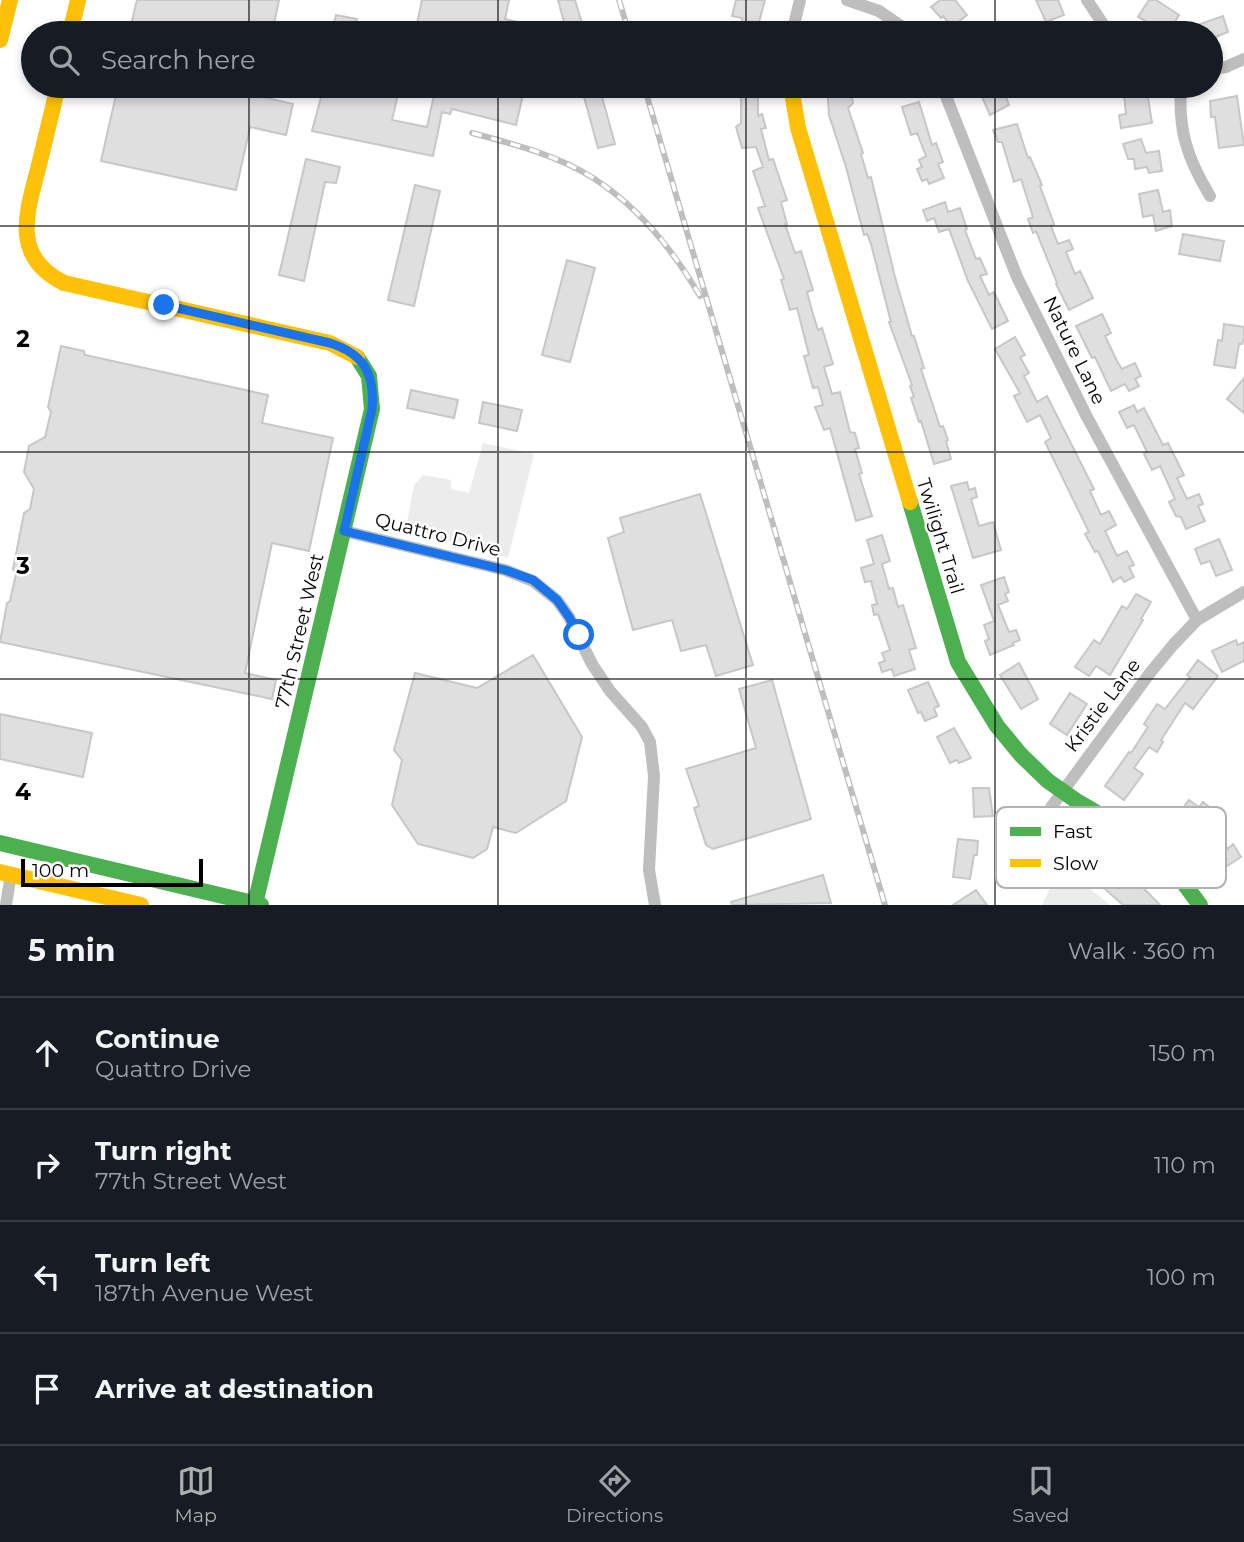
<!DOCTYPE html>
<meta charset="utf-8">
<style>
body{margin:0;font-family:Montserrat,sans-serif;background:#242831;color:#f1f3f6}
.scale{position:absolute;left:21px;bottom:18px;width:182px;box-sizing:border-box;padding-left:7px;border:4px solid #000;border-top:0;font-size:19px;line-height:24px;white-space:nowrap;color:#000;-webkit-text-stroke:5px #fff;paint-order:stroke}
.stop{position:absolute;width:21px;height:21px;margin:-16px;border:5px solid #1a73e8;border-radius:50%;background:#fff}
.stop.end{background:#1a73e8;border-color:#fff;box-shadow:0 2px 7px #0008}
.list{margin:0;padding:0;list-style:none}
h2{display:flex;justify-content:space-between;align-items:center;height:91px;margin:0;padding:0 28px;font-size:30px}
h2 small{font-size:23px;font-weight:400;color:#9ea1a6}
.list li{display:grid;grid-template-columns:46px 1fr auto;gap:21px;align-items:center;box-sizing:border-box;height:112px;padding:0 28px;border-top:2px solid #363941}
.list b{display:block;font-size:26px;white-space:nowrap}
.list p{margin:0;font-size:23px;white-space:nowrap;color:#9ea1a6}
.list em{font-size:23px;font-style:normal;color:#9ea1a6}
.icon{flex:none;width:38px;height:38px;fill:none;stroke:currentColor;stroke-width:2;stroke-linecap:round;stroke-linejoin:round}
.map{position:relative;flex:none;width:1244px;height:905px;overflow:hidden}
.search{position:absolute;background:#171b24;box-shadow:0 4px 10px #0003;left:21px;right:21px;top:21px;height:77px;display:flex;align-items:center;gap:18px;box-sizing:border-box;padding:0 24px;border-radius:38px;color:#9ea1a6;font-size:26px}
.sheet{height:539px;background:#171b24}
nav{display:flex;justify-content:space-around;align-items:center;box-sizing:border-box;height:98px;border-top:2px solid #363941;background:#171b24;font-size:19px;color:#9ea1a6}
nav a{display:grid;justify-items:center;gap:4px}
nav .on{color:#adaeaf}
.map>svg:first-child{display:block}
</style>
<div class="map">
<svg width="1244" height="905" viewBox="0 0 1244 905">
<rect width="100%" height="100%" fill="#fff"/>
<path fill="#ececec" d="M483 443 534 454 508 558 406 528 414 485 423 475 451 480V489L469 493Z
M1061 865 1110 905H1042Z"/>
<path fill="#dfdfdf" stroke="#c7c7c7" stroke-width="2" d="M137 0H279L272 33H129Z
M422 0H509L505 19 550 29 549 33H415Z
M558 0H575L585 33H567Z
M736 0H765L756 33H741L742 18 732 16Z
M940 0H955L967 15 952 27 943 16 941 18 931 7Z
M1036 0H1058L1064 15 1046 22Z
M1149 0H1156L1179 15 1168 33 1138 17Z
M336 15 357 19 354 33H332Z
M1223 16 1228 32 1211 39V33H1203L1200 24Z
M118 86H260L258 96 293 104 286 135 250 127 236 190 101 161Z
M324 86H400L392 120 427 127 436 86H525L516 125 452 109 450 114 442 112 433 156 312 131Z
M581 86H599L615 144 598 148Z
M741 86H758V116L762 114 766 128 761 129 769 160 773 159 787 200 781 202 787 224H785L795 253 801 251 813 290 807 292 813 314 818 330 822 328 833 364 824 367 832 394 840 392 850 432 855 433 859 448 855 449 862 473 859 474 872 516 856 521 830 428 824 430 815 407 823 405 818 387 813 388 804 356 809 355 797 308 790 310 781 280 784 279 758 208 765 206 753 171 763 167 756 147 742 148 736 127 741 123Z
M827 86H850L853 103 848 108 863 153 861 154 868 178 871 177 895 277 912 336H914L924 368 921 369 940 427 943 426 948 440 946 441 951 459 934 464 921 421 919 422 911 398 914 397 910 386 912 385 889 322H891L871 244 867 234 864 235 846 167 829 115Z
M987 86H1002L1009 105 990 115 979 90Z
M1147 91 1152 123 1121 128 1119 115 1126 114 1124 95Z
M1237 96 1244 145 1219 148 1215 117H1211L1210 101Z
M919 102 932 145 936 143 943 162 938 164 944 178 929 184 927 179 922 181 917 169 922 167 919 160 926 156 917 133 911 135 902 107Z
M1017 124 1028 158 1030 157 1042 185 1040 186 1054 224 1051 226 1058 244 1069 240 1073 249 1066 252 1075 274 1080 271 1093 298 1069 310 1056 284 1057 283 1036 231 1033 233 1028 219 1033 217 1021 179 1014 182 1002 142H998L993 130Z
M1141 139 1146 153 1159 151 1162 171 1149 173 1147 167 1135 169 1134 159H1128L1123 144Z
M306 159 340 167 336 183 325 182 304 281 279 275Z
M415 185 440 191 414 306 388 300Z
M1158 190 1163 212 1170 210 1172 226 1156 231 1153 215 1143 217 1139 194Z
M945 202 948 212 960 208 967 229 965 230 976 259 980 258 987 274 980 276 989 295 994 292 1008 321 992 329 968 281 949 229 939 232 934 218 927 221 923 210Z
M1183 234 1224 241 1220 261 1179 254Z
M567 260 595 268 570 362 542 355Z
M1102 314 1111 333 1105 336 1118 363 1122 369 1135 363 1141 376 1135 379 1139 386 1129 391 1125 384 1111 391 1095 357 1092 358 1076 326Z
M1224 324 1244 327V340L1242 344H1239L1235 368 1214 365 1218 340 1222 341Z
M1015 337 1025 355 1020 357 1029 373 1024 376 1037 402 1047 396 1094 489 1090 491 1101 515 1109 511 1116 525 1105 531 1117 556 1127 551 1134 565 1129 567 1134 577 1124 582 1121 577 1113 582 1098 551 1095 552 1085 534 1089 532 1045 442 1051 438 1040 415 1027 422 1014 396 1020 393 995 349Z
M61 346 84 351 85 355 268 395 262 423 333 438 309 551 272 543 245 673 276 680 272 699 0 642 7 603 10 601 16 574 13 569 24 513 30 509 34 489 24 472 29 446 45 437 51 412 48 407Z
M1244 378V413L1227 399Z
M411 390 458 400 454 418 407 408Z
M483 402 522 410 517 431 479 423Z
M1134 405 1137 412 1144 408 1163 445 1168 443 1184 475 1177 478 1187 499 1199 494 1203 504 1198 506 1205 521 1186 529 1181 517 1176 516 1169 502 1175 499 1160 466 1152 470 1144 454 1147 452 1134 425 1127 428 1119 412Z
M967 482 969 490 975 488 977 497 971 499 979 526 993 522 1001 550 973 558 951 486Z
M700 494 753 665 716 676 706 645 681 651 672 620 633 630 608 538 624 532 620 518Z
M882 535 890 561 882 564 889 589 893 588 898 607 903 605 916 648 909 650 915 669 894 676 892 669 882 672 879 663 885 661 882 653 890 650 878 614 874 615 872 605 877 604 871 581 865 582 861 568 874 564 867 540Z
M1219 539 1232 570 1216 576 1210 561 1201 564 1195 549Z
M1004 577 1009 592 1005 594 1008 601 998 605 1009 632 1016 630 1020 640 1013 643 1014 645 990 655 985 641 989 639 984 625 994 621 981 585Z
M1136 594 1151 602 1141 619 1143 620 1110 675 1096 666 1089 676 1075 667 1094 640 1100 644 1122 606 1127 609Z
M1236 640 1238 645 1244 642V661L1222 672 1212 651Z
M533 655 582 737 566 801 516 833 493 827 487 849 473 858 418 844 392 805 402 760 394 750 415 673 477 688Z
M1198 660 1218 676 1193 709 1185 703 1161 740 1163 742 1157 752 1149 747 1134 768 1143 774 1124 800 1105 786 1129 752 1131 753 1148 727 1144 724 1157 704 1165 709 1190 677 1187 675Z
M1019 663 1038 699 1021 709 1000 675Z
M772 680 811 819 713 849 706 845 694 808 699 806 686 769 756 748 739 689Z
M928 682 939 706 934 708 937 716 925 721 921 712 918 713 908 690Z
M1070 693 1087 704 1067 735 1050 724Z
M0 714 92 733 83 777 0 759Z
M954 728 971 758 959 763 957 760 950 763 937 737Z
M973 788H989L993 816 974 817Z
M1189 800 1199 807 1203 802 1214 811 1198 832 1187 823 1181 830 1172 823Z
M1219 834 1228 849 1233 844 1241 857 1218 872 1201 847Z
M958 839 978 841 977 855H974L970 879 953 877Z
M1087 849 1122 868 1123 867 1160 905H1123L1104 888 1111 881 1092 870 1087 878 1074 871Z
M823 875 831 903 732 905 731 902Z
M976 890 987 905H953Z"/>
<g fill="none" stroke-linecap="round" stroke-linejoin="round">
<path stroke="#bebebe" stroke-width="12" d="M847 0 879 11 911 33
M1087 0 1109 33
M792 33 800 0
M1211 69 1226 67 1244 59
M942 86 1017 277 1087 417 1197 620
M1181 86C1178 130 1187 158 1210 196
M344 531 505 570 533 581 557 600 569 617 592 664 610 691 642 727 650 742 654 776 649 870 655 905
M1029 870V852L1035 836 1052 806 1150 673 1173 645 1197 620 1244 592
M6 905 11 874"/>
<path stroke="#4caf50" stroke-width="16" d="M910 502 958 662 997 726 1021 755 1048 781 1078 802 1130 832 1150 848 1177 874 1200 905
M0 843 261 905
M255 904 372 409 369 376 357 357"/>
<path stroke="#ffc107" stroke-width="16" d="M70 33 78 0
M0 40 10 0
M58 86C52 112 45 139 39 165 27 212 10 256 64 283L330 343 357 357
M791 86 798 128 910 502
M0 872 141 905"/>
<defs>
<path id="rail" d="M619 0 629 33
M644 86 885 905
M472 133C513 144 557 155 593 178 639 207 673 250 700 296"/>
</defs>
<use href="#rail" stroke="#bebebe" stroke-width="6"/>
<use href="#rail" stroke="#fff" stroke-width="3.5" stroke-dasharray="10" stroke-linecap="butt"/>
</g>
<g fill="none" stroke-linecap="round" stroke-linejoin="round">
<path stroke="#1a73e8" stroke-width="9" d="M164 305 330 343C364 354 375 374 372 409L344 531 505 570 533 580 557 600 569 617 579 635"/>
</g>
<path fill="none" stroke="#000" stroke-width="2" stroke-opacity="0.55" d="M249 0V33M498 0V33M746 0V33M995 0V33M249 86V905M498 86V905M746 86V905M995 86V905M0 226H1244M0 452H1244M0 679H1244"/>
<g text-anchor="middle" stroke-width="5" stroke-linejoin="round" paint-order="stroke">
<g font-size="19" fill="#000" stroke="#fff">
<text transform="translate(1075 350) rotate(64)" y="7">Nature Lane</text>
<text transform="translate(438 534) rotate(14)" y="7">Quattro Drive</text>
<text transform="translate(941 536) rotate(73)" y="7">Twilight Trail</text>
<text transform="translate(299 631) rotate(-77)" y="7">77th Street West</text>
<text transform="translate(1102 705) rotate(-53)" y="7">Kristie Lane</text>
</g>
</g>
<rect x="996" y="807" width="230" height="81" rx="10" fill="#fff" stroke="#b2b2b2" stroke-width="2"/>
<rect x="1010" y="827" width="31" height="9" fill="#4caf50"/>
<rect x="1010" y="859" width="31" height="8" fill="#ffc107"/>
<g font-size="19" fill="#000">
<text x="1053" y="838">Fast</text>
<text x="1053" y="870">Slow</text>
</g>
<g font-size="23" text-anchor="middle" font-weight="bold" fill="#000" stroke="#fff" stroke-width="5" stroke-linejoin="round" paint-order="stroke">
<text x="23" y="347">2</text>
<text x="23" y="574">3</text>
<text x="23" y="800">4</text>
</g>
</svg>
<div class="scale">100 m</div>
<div class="stop" style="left:579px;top:635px"></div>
<div class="stop end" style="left:164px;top:305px"></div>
<div class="search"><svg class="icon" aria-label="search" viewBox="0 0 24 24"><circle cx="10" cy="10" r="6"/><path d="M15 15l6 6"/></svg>Search here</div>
</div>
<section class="sheet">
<h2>5 min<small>Walk · 360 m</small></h2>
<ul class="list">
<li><svg class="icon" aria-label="ahead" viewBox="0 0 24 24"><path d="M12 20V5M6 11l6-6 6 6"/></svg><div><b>Continue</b><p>Quattro Drive</p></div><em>150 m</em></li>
<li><svg class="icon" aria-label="right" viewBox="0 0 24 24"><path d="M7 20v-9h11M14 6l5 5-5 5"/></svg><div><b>Turn right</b><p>77th Street West</p></div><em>110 m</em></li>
<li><svg class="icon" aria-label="left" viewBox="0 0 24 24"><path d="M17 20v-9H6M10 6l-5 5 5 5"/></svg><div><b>Turn left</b><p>187th Avenue West</p></div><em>100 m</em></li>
<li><svg class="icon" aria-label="arrive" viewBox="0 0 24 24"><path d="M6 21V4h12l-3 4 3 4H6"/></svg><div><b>Arrive at destination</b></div></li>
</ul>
</section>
<nav>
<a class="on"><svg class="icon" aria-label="map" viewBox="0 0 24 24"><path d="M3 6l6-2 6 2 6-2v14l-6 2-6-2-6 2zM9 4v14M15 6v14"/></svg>Map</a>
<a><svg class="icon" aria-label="directions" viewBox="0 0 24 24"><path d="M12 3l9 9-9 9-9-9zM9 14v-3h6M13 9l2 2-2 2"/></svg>Directions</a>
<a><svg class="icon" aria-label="saved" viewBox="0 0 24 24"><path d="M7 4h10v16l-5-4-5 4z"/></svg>Saved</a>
</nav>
